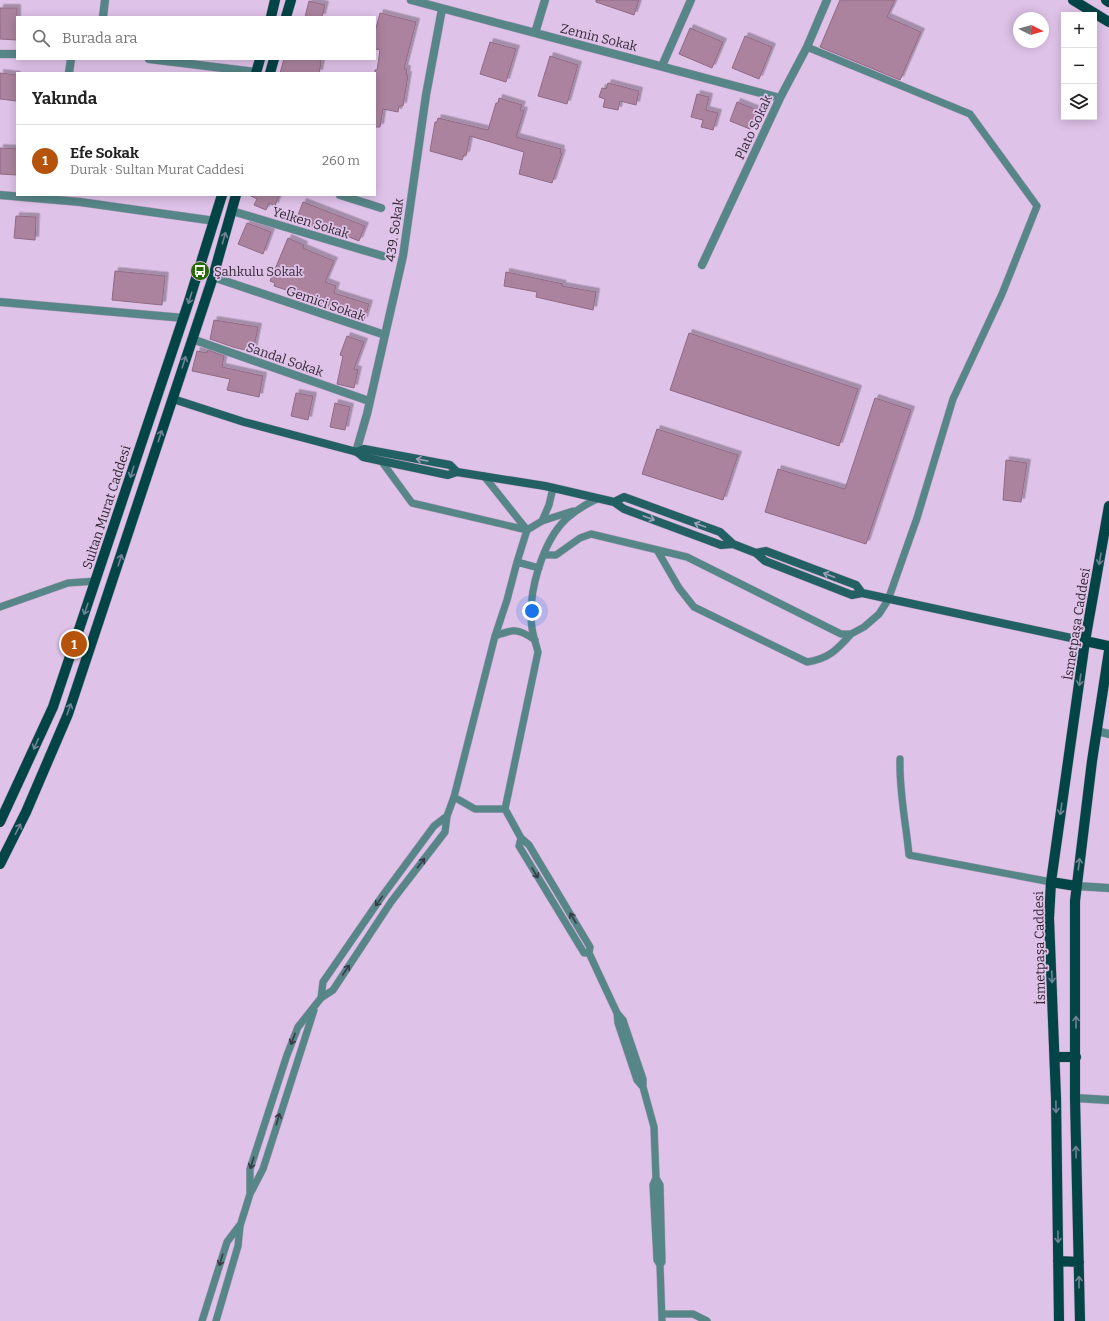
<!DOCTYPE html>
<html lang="tr">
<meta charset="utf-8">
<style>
body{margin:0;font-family:Bitter,serif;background:#f2f2f2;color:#222}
.controls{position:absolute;right:12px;top:12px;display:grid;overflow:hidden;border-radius:0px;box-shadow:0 2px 10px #0003}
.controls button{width:36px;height:36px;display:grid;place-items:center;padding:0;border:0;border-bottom:1px solid #e0e0e0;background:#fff;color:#222;font:20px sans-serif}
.compass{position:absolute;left:1013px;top:12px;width:36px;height:36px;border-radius:50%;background:#fff;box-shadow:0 2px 10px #0003;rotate:95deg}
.you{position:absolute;left:532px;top:611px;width:14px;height:14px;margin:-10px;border:3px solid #fff;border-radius:50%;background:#1a73e8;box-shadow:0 0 0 6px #1a73e833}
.badge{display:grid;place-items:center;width:26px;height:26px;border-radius:50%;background:#b45309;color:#fff;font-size:13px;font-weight:700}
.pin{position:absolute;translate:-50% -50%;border:2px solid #fff;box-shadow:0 1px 4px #0006}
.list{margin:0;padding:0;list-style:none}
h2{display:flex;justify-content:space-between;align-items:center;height:52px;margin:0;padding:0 16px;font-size:17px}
h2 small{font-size:13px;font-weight:400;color:#767676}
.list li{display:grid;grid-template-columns:26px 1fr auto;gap:12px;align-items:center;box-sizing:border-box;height:72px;padding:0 16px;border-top:1px solid #e0e0e0}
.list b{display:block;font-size:15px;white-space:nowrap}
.list p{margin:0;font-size:13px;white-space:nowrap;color:#767676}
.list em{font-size:13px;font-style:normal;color:#767676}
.icon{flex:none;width:22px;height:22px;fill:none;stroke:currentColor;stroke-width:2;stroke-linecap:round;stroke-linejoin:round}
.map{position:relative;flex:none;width:1109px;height:1321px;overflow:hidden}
.search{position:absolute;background:#fff;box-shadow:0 2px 10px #0003;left:16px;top:16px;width:360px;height:44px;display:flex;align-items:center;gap:10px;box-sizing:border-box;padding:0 14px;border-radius:0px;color:#767676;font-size:15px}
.panel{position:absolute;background:#fff;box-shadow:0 2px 10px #0003;left:16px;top:72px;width:360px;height:124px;border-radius:0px}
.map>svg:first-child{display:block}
</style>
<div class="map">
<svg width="1109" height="1321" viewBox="0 0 1109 1321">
<defs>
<filter id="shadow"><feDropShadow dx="3.5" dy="-3.5" stdDeviation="0" flood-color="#0004"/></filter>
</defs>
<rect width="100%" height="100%" fill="#dfc2e8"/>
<path fill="#ab839e" stroke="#906a84" filter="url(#shadow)" d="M596 0H639L634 15 596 2Z
M840 0H895L887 17 921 32 900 80 820 47Z
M309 1 325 5 322 17H305Z
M0 8H17V40L0 39Z
M380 13 416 22 404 69H407L406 75H408L403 106H399L398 112 383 109 380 127H375V70H377L380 50 375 49V32Z
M690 28 723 42 712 68 679 54Z
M745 36 772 47 759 79 732 68Z
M490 42 516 49 506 82 480 74Z
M550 56 578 65 567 104 538 96Z
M284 59H321L320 63H321L319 73H280Z
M0 73 17 75V101L0 99Z
M608 83 639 91 636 105 620 101 618 110 603 107 605 99 599 97 602 88 606 89Z
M697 94 709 97 706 110 718 113 713 130 701 127 703 120 691 117Z
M499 98 522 105 520 110 524 111 516 137 561 149 560 153H562L552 183 519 174 524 152 470 136 466 155H464L462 160 430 151 435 122H437L438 118 488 130 496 103H498Z
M737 102 757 110 750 129 730 121Z
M0 148 17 149V175L0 174Z
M249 195H279L275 206 269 203 266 210 254 205 257 199Z
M303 202 365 226 359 241 314 223 312 227 296 220Z
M16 216 36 217 35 240 14 238Z
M247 223 271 232 263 254 238 244Z
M288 238 304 245 303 248 334 261 325 282 336 286 334 293 369 304 364 320 298 298 299 294 274 286 275 283 270 281Z
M115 271 165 276 162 305 112 300Z
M506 272 563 284 562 286 596 292 593 310 536 297 537 292 504 286Z
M214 320 258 327 253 352 233 347 210 339Z
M689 333 858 389 839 446 670 390Z
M347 336 364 342 354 369 358 370 354 388 337 384 343 356 340 355Z
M208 350 224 356 222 367 263 376 259 397 227 390 230 379 192 371 197 351 207 353Z
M296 393 313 396 308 420 291 416Z
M875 398 911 410 866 544 765 512 778 469 845 489Z
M335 403 350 407 345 430 330 427Z
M657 429 738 455 723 500 642 474Z
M1006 460 1027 463 1021 502 1003 500Z"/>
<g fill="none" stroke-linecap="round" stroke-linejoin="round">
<defs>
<path id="service" d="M382 462 412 503 527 530 542 521 573 511
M484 476 527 530 517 562 539 568
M597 499C586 504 576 510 566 519 542 542 527 595 532 628 533 636 536 644 538 652L505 809 521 838 529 845 590 947 589 953 617 1013 623 1020 643 1079V1087L654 1127 656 1178 660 1185 662 1262 660 1265
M542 521 549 505 553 488
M657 550 679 588 694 607 807 662C828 659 837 650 851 634
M544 555H556L580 538 591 534 687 557 841 634H851L864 627 879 614 888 600 917 518 953 399 1002 294 1037 206 970 114 807 47
M0 607 68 583 96 581
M495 636 507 600 517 562
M900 759C899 792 906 823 909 855L1051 882
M454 797 495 636C513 629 518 628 535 640
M521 838 519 846 584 953H589
M321 998 323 982 383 895 434 826 447 816
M617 1013 618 1023 637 1080 643 1087
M656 1178 653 1185 657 1260 660 1265 662 1321
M250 1194V1169L287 1055 298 1027 321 998 333 990 391 902 445 832 447 816 454 797 475 809H505
M662 1314H693L707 1321
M202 1321 227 1242 239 1226
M216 1321 238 1246 240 1226 250 1194 263 1169 314 1010"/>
<path id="minor" d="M411 0 780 98
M103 17 105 0
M535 33 545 0
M0 54H17
M149 59 256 72
M662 66 691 0
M69 73 71 59
M0 195 80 202 215 221
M340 195 381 208
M232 211 383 256
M702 265 780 98 807 47 827 0
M213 277 385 335
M0 302 184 318
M192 339 369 401
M356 452 367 414 403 256 426 95 442 9
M1097 731 1109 734
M1076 886 1109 888
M1075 1098 1109 1100"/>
<path id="secondary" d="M173 399 244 422 357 452 363 457 448 475 457 472 545 486 614 502 624 509 721 545 733 544
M357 452 364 449 450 465 457 472
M614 502 624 497 720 532 733 544 756 553 765 561 852 595 862 593 1085 641
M756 553 766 551 856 585 862 593"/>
<path id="primary" d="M1073 0 1109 22
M1106 0 1109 2
M271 17 275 0
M286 17 291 0
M256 73 260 59
M270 73 274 59
M1085 641 1109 646
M0 822 53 707 188 304 222 195
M0 864 26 812 68 714 213 277 236 195
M1051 882 1076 886
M1055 1057H1076
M1058 1261 1079 1262
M1059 1321 1056 1098 1049 918 1051 882 1085 641 1109 506
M1080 1321 1075 1098V901L1092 761 1109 651"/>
</defs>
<use href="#service" stroke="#bca3c4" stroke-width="8"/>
<use href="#minor" stroke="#bca3c4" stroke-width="9"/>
<use href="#secondary" stroke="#bca3c4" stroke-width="9"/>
<use href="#primary" stroke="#bca3c4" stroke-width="11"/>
<use href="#service" stroke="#578688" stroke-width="7"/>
<use href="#minor" stroke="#578688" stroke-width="8"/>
<use href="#secondary" stroke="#226063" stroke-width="8"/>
<use href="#primary" stroke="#034446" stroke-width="10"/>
</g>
<defs><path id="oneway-shaft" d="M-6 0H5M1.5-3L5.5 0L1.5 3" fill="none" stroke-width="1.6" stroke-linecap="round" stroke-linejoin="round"/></defs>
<g stroke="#718397">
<use href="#oneway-shaft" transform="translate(224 238) rotate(-74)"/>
<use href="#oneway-shaft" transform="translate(190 298) rotate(108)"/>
<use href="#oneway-shaft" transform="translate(184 362) rotate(-72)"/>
<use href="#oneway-shaft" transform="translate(160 436) rotate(-72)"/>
<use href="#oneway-shaft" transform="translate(132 472) rotate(108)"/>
<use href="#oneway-shaft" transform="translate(1100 559) rotate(100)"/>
<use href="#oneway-shaft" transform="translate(120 560) rotate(-72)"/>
<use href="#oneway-shaft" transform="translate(86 609) rotate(109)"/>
<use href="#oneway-shaft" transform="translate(1080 680) rotate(98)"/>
<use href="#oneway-shaft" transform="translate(69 709) rotate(-71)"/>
<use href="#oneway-shaft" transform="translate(36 744) rotate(114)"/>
<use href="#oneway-shaft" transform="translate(1061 809) rotate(98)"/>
<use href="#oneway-shaft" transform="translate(18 829) rotate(-63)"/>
<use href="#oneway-shaft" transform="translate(1079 864) rotate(-83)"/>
<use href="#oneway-shaft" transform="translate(1052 977) rotate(88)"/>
<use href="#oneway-shaft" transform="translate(1076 1022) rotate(-90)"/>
<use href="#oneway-shaft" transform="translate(1056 1107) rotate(89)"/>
<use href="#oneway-shaft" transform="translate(1076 1152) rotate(-91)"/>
<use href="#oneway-shaft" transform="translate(1058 1237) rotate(89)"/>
<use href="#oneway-shaft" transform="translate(1079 1282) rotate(-90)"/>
</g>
<g stroke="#9da0b9">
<use href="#oneway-shaft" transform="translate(422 460) rotate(-170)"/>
<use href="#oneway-shaft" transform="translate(649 518) rotate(20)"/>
<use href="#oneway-shaft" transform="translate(700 525) rotate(-160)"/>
<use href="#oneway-shaft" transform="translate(829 575) rotate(-159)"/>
</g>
<g stroke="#393a46">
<use href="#oneway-shaft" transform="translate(421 863) rotate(-52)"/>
<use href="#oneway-shaft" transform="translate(535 873) rotate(59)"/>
<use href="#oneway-shaft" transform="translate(379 901) rotate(125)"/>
<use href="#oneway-shaft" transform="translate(573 918) rotate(-121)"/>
<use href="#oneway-shaft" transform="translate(346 970) rotate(-56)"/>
<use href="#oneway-shaft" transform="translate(293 1039) rotate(111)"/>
<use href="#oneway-shaft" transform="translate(278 1119) rotate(-73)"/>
<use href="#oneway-shaft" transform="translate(252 1163) rotate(107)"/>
<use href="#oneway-shaft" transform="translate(221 1260) rotate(107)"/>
</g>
<defs>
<symbol id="bus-disc" viewBox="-11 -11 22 22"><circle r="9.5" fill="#276a01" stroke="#dfc2e8"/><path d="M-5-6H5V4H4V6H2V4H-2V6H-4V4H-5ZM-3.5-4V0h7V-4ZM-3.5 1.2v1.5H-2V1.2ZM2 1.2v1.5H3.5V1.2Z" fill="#fff"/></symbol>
</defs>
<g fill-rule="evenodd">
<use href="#bus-disc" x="189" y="260" width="22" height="22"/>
</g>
<g text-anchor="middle" stroke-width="3.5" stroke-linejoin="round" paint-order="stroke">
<g font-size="13" fill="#322735" stroke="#dfc2e8">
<text transform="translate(599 37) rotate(14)" y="5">Zemin Sokak</text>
<text transform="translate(753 127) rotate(-65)" y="5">Plato Sokak</text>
<text transform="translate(311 222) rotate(17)" y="5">Yelken Sokak</text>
<text transform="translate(394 230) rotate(-82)" y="5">439. Sokak</text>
<text transform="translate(326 303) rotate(19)" y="5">Gemici Sokak</text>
<text transform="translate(285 359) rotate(19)" y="5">Sandal Sokak</text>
<text transform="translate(106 507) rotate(-72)" y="5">Sultan Murat Caddesi</text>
<text transform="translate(1076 624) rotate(-81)" y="5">İsmetpaşa Caddesi</text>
<text transform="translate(1039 948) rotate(-91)" y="5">İsmetpaşa Caddesi</text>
</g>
<g font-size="13" fill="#322735" stroke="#dfc2e8" text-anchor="start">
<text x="214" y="276">Şahkulu Sokak</text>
</g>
</g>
</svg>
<div class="controls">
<button>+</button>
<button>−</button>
<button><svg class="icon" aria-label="layers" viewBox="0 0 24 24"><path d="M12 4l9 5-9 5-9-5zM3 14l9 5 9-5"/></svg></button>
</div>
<svg class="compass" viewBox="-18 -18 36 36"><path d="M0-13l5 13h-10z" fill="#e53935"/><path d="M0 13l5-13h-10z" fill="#767676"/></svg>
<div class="you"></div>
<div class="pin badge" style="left:74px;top:644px">1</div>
<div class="search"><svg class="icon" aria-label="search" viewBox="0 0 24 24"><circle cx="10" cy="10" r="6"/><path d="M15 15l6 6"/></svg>Burada ara</div>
<section class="panel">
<h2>Yakında<small></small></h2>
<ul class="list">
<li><span class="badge">1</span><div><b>Efe Sokak</b><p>Durak · Sultan Murat Caddesi</p></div><em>260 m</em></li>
</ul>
</section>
</div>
